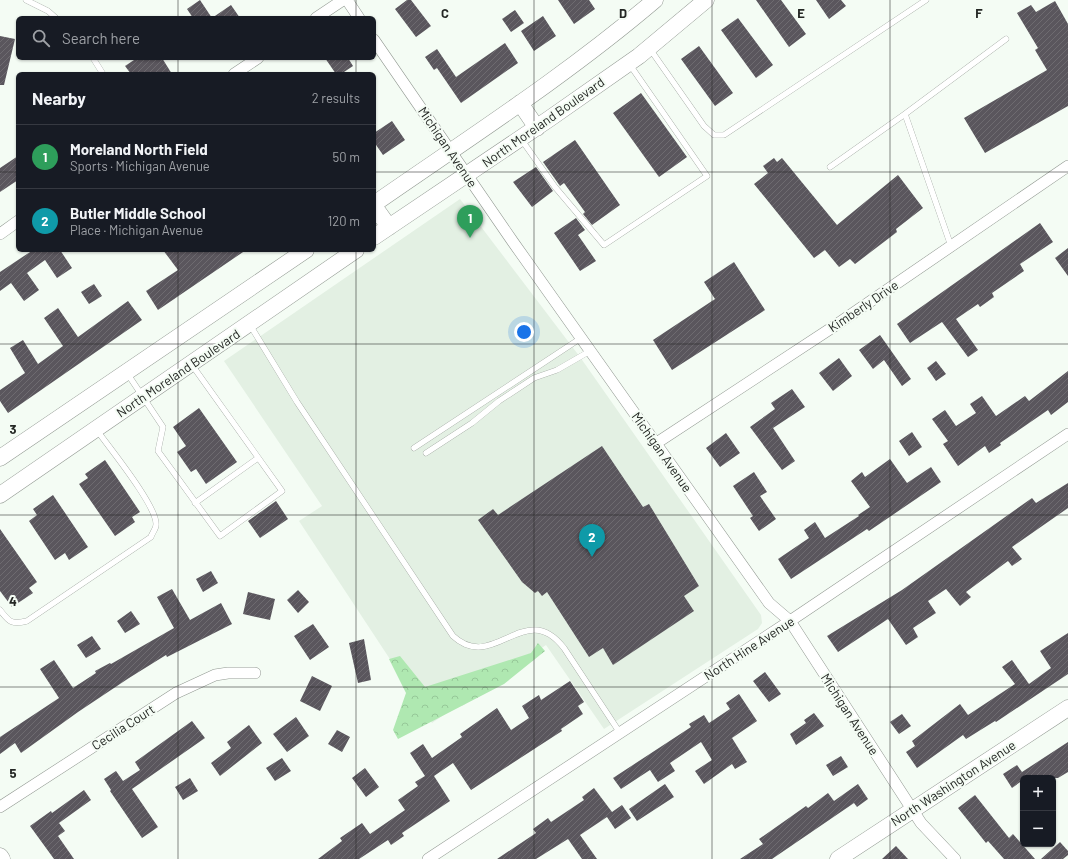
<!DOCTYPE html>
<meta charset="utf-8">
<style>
body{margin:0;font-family:Barlow,sans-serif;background:#20242c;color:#f1f3f6}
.controls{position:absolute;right:12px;bottom:12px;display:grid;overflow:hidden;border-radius:6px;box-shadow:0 1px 3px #0004}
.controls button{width:36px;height:36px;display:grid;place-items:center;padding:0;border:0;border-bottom:1px solid #363941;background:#171b24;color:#f1f3f6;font:20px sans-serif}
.you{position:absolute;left:524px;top:332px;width:14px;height:14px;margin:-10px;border:3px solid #fff;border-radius:50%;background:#1a73e8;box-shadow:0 0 0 6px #1a73e833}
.badge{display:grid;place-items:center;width:26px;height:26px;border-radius:50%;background:#a353c4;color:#fff;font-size:13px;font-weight:700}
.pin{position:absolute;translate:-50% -33px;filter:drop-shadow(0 1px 2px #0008)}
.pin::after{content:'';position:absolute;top:21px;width:14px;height:12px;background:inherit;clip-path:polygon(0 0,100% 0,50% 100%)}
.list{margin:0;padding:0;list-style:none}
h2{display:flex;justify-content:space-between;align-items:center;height:52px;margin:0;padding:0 16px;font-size:17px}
h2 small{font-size:13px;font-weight:400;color:#9ea1a6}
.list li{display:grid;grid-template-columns:26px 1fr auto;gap:12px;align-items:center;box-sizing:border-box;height:64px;padding:0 16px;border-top:1px solid #363941}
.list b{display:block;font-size:15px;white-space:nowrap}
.list p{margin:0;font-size:13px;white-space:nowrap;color:#9ea1a6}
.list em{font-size:13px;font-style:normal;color:#9ea1a6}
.icon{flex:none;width:22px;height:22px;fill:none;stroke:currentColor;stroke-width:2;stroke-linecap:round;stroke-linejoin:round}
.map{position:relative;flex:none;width:1068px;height:859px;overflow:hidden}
.search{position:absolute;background:#171b24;box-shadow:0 1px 3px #0004;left:16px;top:16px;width:360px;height:44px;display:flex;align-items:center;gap:10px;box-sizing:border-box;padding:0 14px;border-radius:6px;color:#9ea1a6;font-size:15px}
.panel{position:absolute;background:#171b24;box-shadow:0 1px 3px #0004;left:16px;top:72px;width:360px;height:180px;border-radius:6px}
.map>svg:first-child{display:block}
</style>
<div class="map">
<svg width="1068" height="859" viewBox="0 0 1068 859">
<defs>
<pattern id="forest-crowns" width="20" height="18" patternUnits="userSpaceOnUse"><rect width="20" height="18" fill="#afe8b1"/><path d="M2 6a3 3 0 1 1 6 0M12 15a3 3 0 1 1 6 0" fill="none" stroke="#96c798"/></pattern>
<pattern id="building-hatch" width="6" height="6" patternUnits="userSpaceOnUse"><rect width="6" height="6" fill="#5a565d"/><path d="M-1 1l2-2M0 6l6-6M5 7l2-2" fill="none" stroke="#6e6b70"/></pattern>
</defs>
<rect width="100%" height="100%" fill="#f4fcf4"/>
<path fill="#e3f0e3" d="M460 199 580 357 761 615 762 623 758 629 604 729 546 645 432 723 299 521 322 506 224 361Z"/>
<path fill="url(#forest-crowns)" d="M538 643 545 651 504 684 398 739 393 730 406 693 389 659 400 656 425 687 531 653Z"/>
<path fill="url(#building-hatch)" d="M200 0 212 18 231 5 240 18H193L187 9Z
M407 0H411L431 26 416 37 395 9Z
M558 0H589L595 9 574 24Z
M756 0H781L806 34 789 47Z
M816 0H841L846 6 829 19Z
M1055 1 1068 24V106L985 153 964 118 1047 70 1035 50 1038 48 1017 13 1031 5 1036 12Z
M515 10 524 23 511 32 502 19Z
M543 16 556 36 534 51 521 31Z
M738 18 773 65 756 78 721 30Z
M0 36 15 39 4 85H0Z
M505 43 518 63 461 103 437 68 434 70 425 57 437 49 456 77Z
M699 46 733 93 715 106 681 59Z
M137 58H162L172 74H131L125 66Z
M325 58H348L353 66 341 74H336Z
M641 93 687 157 659 177 613 113Z
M392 121 405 140 383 155 374 142V133Z
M575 140 620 205 592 225 583 214 585 212 564 183 560 186 543 162Z
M18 156V180L0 192V168Z
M774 158 777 162 782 158 837 225 898 175 923 208 896 229 897 232 855 264 850 259 839 267 825 250 814 258 754 184 768 173 763 166Z
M536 167 553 191 532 207 513 182Z
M576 218 585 230 578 235 596 261 580 271 554 233Z
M1040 223 1053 242 1020 264 1024 271 992 293 994 297 980 307 978 304 956 319 978 350 968 357 942 322 910 343 897 324Z
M1068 248V276L1055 258Z
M33 250H60L72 268 57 278 45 260 27 273 39 290 24 301 11 283 0 291V272Z
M163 250H246L158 310 146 291 178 270Z
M734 262 765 310 672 370 653 340 715 299 704 282Z
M94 284 102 296 89 304 81 292Z
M128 301 142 320 8 413 0 401V390L25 373 10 348 23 340 38 364 63 346 44 318 58 308 78 337Z
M880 335 911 379 902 386 884 360 873 369 859 350Z
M839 358 852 376 833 391 819 373Z
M936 361 946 374 936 381 927 368Z
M1068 371V402L1051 415 1048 410 1000 443 1001 445 989 453 985 446 958 466 943 444 948 441 932 419 945 410 956 426 976 413 970 404 982 396 996 416 1025 396 1029 401Z
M792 389 805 407 773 428 795 461 782 470 750 427 775 409 771 403Z
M199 408 237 462 206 484 196 469 191 472 177 452 186 446 173 427Z
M912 432 922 447 909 456 899 441Z
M726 433 740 453 720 467 706 448Z
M602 446 643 507 649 504 699 586 684 596 694 611 613 665 603 648 589 657 547 592 542 596 538 591 535 593 522 582 478 520 493 509 498 515Z
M890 459 907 483 931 467 941 482 869 531 867 529 791 579 778 559 809 538 804 530 815 522 825 538 859 516 858 515 870 507 851 481 862 472 865 477Z
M105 460 140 512 132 517 135 522 115 536 79 484 88 478 85 474Z
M754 472 767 492 760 496 776 519 759 531 750 518 753 516 733 486Z
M1068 483V508L1012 547 1022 559 1012 566 1008 561 966 592 971 597 960 606 946 589 928 601 936 613 913 628 918 637 906 645 888 619 838 652 827 636 902 590 1032 498 1036 503Z
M53 495 88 547 69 560 65 553 55 560 29 521 37 515 33 509Z
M276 501 288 519 260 538 248 521Z
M0 529 37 582 29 588 33 593 12 607 0 591Z
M211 571 218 583 203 592 196 579Z
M172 589 190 620 221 603 232 624 167 657 166 655 129 678 78 712 21 753 15 743 0 754V737L59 698 40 669 54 660 73 688 96 673 95 671 110 663 111 664 174 628 157 597Z
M298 590 309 602 298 613 287 600Z
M248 592 275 599 270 620 243 614Z
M131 611 140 624 125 633 117 621Z
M313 624 329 647 310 660 294 636Z
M1068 633V674L996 722 995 721 966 739 963 735 917 768 906 752 915 746 912 741 960 704 968 715 1015 684 1002 667 1012 660 1029 684 1051 668 1040 651Z
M92 636 101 649 86 658 77 645Z
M364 639 371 680 358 683 349 643Z
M765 672 781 694 769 702 753 681Z
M312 676 332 686 320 711 300 701Z
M570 681 584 702 578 706 583 714 561 729 562 731 471 790 453 763 434 776 450 801 402 833 404 836 391 845 388 840 359 859H318L342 841 340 838 362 823 370 834 405 810 398 800 418 786 415 782 425 776 410 753 423 744 432 758 462 737 460 734 497 708 511 730 529 718 522 706 539 695 541 700Z
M739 694 757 721 732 738 747 762 735 769 732 764 704 784 695 771 712 760 701 742 670 763 675 771 658 782 650 770 621 789 613 778 691 727 689 724 704 715 709 723 730 709 726 703Z
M814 713 824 726 796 745 790 734 806 723 804 720Z
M902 714 911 726 899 734 890 722Z
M296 717 309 736 287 752 273 734Z
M192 721 205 738 132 789 158 827 142 838 110 791 111 790 104 779 116 771 123 781 140 770 135 762Z
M249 725 262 743 220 776 211 763 231 748 227 742Z
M337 730 350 737 342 752 328 744Z
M1068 742V772L1058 778H1023V780L1012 788 1003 774 1017 765 1022 772Z
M841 756 848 767 833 776 826 765Z
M282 758 291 771 275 781 266 768Z
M365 768 379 787 366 797 352 778Z
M190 778 198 791 183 800 175 787Z
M665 784 674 797 637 821 629 809Z
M858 784 868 799 857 807 854 803 772 859H740L763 844 759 839 806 806 808 808 828 793 834 801Z
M594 788 612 812 622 805 631 818 615 829 607 817 580 835 597 859H582L568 839 536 859H497L536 833 533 829 548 818 551 822 584 800 582 797Z
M84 790 91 800 59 823 65 831 58 836 74 859H54L30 826 51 811 52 813Z
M975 795 1009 838 1013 834 1035 859H1004L988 841 986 843 958 808Z
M1060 842 1068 851V855L1063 859H1041Z
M896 846 908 859H882Z"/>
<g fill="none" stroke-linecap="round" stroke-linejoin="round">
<defs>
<path id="lane" d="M26 0 48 11 56 18
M650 49 704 126 714 135H724L926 0
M93 58 103 74
M521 139 555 187 604 245 707 176 630 65
M830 167 905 114
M951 246 905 114 1006 39
M250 325 297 402 453 636C494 674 525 597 564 648L620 733
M127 373 163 427 158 451 220 536 282 491 192 365
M414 448 581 338
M426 453 472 423 499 401 534 378 557 370 590 351
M195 503 258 458
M0 610C9 622 12 625 27 621L151 537C152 533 156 529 156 525 158 507 108 446 96 429"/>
<path id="street" d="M347 0 359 18
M316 18 343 0
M374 40 513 242 769 603 790 621 921 823 955 859
M234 74 258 58
M0 234 18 221
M655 444 833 327 1068 166
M0 807 176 693 215 675 228 673H255
M428 859 790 621 1068 434"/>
<path id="secondary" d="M520 103 537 128
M374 204C469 138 567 75 655 0
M374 206 389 227
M374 237 549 119 639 56 706 0
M0 458 306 250
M0 495 356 250
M0 856 2 859
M838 859 1068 708"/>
</defs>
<use href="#lane" stroke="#919891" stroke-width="6"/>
<use href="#street" stroke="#919891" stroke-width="12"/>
<use href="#secondary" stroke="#919891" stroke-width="17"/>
<use href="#lane" stroke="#fff" stroke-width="5.5"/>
<use href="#street" stroke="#fff" stroke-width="11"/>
<use href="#secondary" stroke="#fff" stroke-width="16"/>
</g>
<path fill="none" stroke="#242724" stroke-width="1" stroke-opacity="0.55" d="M178 0V18M356 0V18M534 0V859M712 0V859M890 0V859M178 58V74M356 58V74M0 172H18M374 172H1068M178 250V859M356 250V859M0 344H1068M0 515H1068M0 687H1068"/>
<g text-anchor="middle" stroke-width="4" stroke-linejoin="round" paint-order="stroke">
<g font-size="13" fill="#242724" stroke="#f4fcf4">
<text transform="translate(543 122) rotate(-35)" y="5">North Moreland Boulevard</text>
<text transform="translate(448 147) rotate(56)" y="5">Michigan Avenue</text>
<text transform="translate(863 306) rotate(-34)" y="5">Kimberly Drive</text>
<text transform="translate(178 373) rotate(-34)" y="5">North Moreland Boulevard</text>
<text transform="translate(662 452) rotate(55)" y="5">Michigan Avenue</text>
<text transform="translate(749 648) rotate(-33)" y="5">North Hine Avenue</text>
<text transform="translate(850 714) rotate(57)" y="5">Michigan Avenue</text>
<text transform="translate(123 727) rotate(-33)" y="5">Cecilia Court</text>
<text transform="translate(953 783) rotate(-33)" y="5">North Washington Avenue</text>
</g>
</g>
<g font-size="13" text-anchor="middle" font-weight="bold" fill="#242724" stroke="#f4fcf4" stroke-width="4" stroke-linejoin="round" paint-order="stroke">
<text x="445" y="18">C</text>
<text x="623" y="18">D</text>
<text x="801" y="18">E</text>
<text x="979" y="18">F</text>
<text x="13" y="434">3</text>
<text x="13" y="606">4</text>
<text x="13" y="778">5</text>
</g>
</svg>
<div class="controls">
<button>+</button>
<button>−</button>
</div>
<div class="you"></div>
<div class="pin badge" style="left:470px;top:238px;background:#2e9e5b">1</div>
<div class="pin badge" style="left:592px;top:557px;background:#0f9aa8">2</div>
<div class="search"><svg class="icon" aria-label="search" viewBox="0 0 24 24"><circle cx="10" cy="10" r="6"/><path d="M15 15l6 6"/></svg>Search here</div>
<section class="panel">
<h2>Nearby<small>2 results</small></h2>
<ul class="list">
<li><span class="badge" style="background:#2e9e5b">1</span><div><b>Moreland North Field</b><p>Sports · Michigan Avenue</p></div><em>50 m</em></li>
<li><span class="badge" style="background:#0f9aa8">2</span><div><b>Butler Middle School</b><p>Place · Michigan Avenue</p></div><em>120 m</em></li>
</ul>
</section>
</div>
